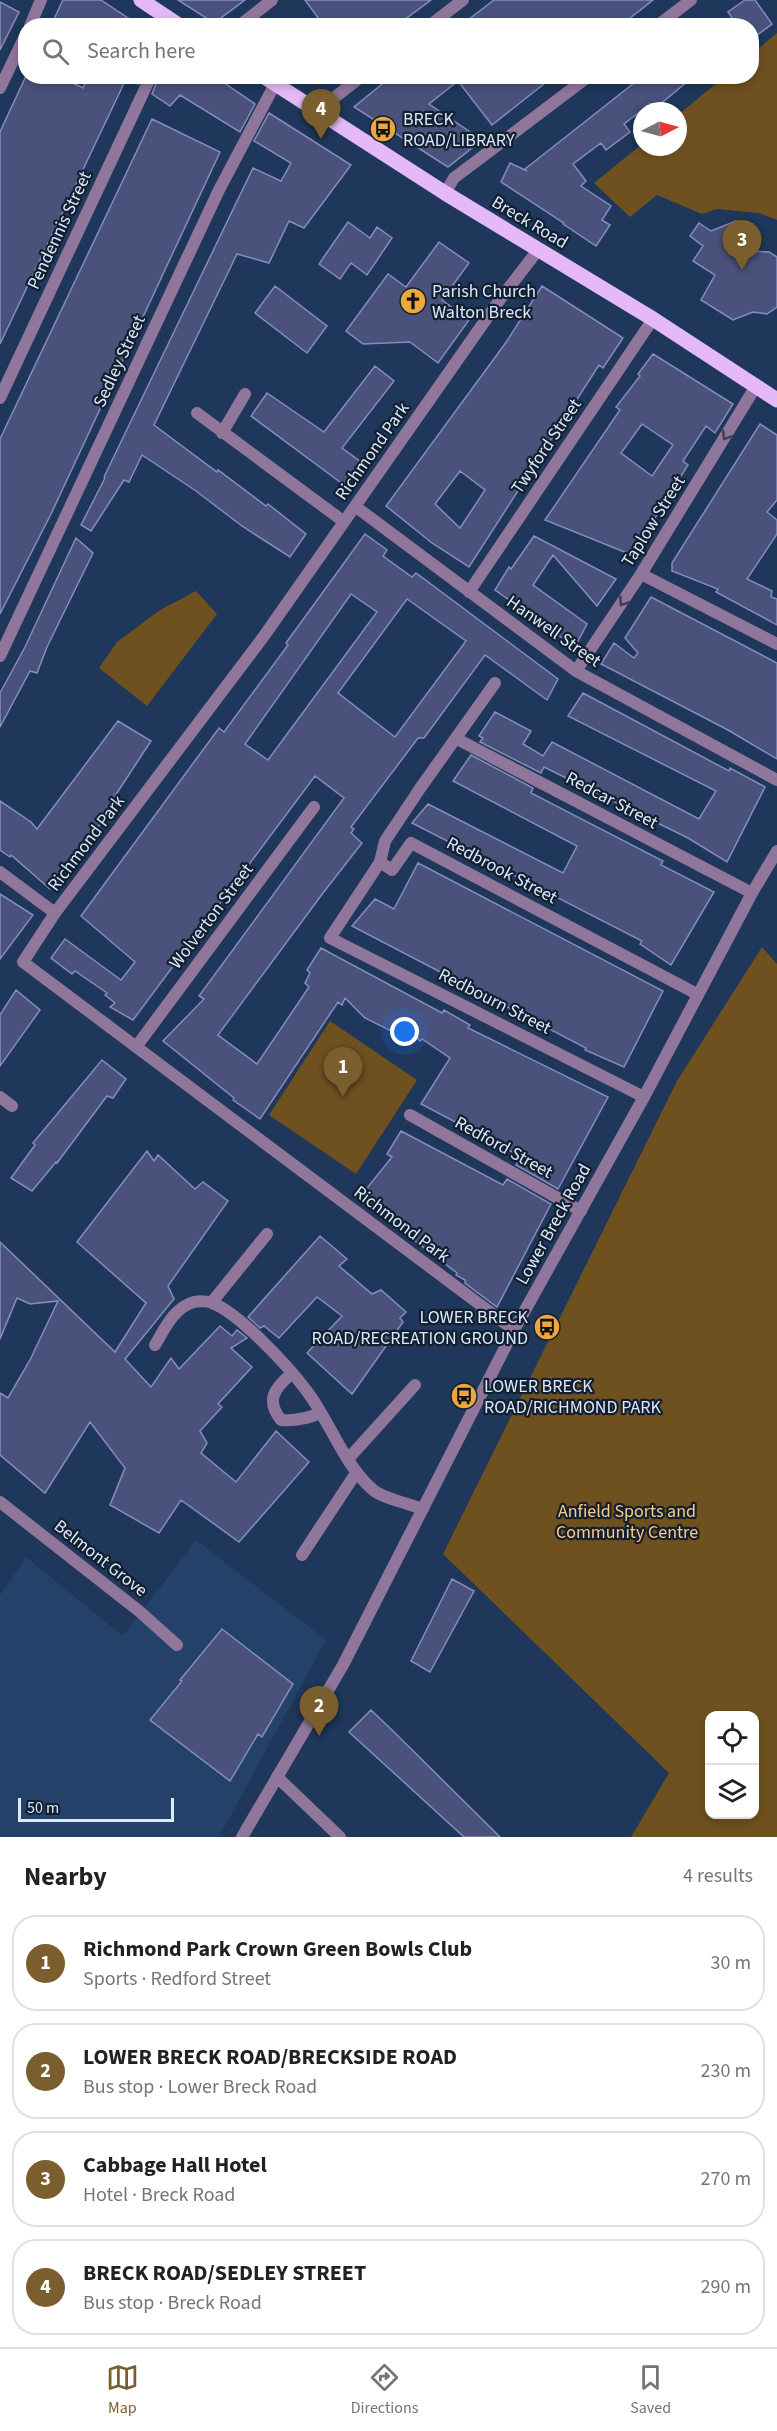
<!DOCTYPE html>
<meta charset="utf-8">
<style>
body{margin:0;font-family:"Source Sans 3",sans-serif;background:#f6f6f6;color:#202124}
.controls{position:absolute;right:18px;bottom:18px;display:grid;overflow:hidden;border-radius:12px;box-shadow:0 3px 9px #0003}
.controls button{width:54px;height:54px;display:grid;place-items:center;padding:0;border:0;border-bottom:2px solid #e0e0e0;background:#fff;color:#202124;font:30px sans-serif}
.compass{position:absolute;left:633px;top:102px;width:54px;height:54px;border-radius:50%;background:#fff;box-shadow:0 3px 9px #0003;rotate:84deg}
.scale{position:absolute;left:18px;bottom:15px;width:156px;box-sizing:border-box;padding-left:6px;border:3px solid #d9e9ff;border-top:0;font-size:16px;line-height:21px;white-space:nowrap;color:#d9e9ff;-webkit-text-stroke:4px #131f2e;paint-order:stroke}
.you{position:absolute;left:405px;top:1032px;width:21px;height:21px;margin:-15px;border:4px solid #fff;border-radius:50%;background:#1a73e8;box-shadow:0 0 0 9px #1a73e833}
.badge{display:grid;place-items:center;width:39px;height:39px;border-radius:50%;background:#7b5e2e;color:#fff;font-size:20px;font-weight:700}
.pin{position:absolute;translate:-50% -50px;filter:drop-shadow(0 2px 3px #0008)}
.pin::after{content:'';position:absolute;top:32px;width:21px;height:18px;background:inherit;clip-path:polygon(0 0,100% 0,50% 100%)}
.list{margin:0;padding:0;list-style:none}
h2{display:flex;justify-content:space-between;align-items:center;height:78px;margin:0;padding:0 24px;font-size:26px}
h2 small{font-size:20px;font-weight:400;color:#757577}
.list li{display:grid;grid-template-columns:39px 1fr auto;gap:18px;align-items:center;box-sizing:border-box;height:96px;margin:0 12px 12px;padding:0 12px;border:2px solid #e0e0e0;border-radius:24px}
.list b{display:block;font-size:22px;white-space:nowrap}
.list p{margin:0;font-size:20px;white-space:nowrap;color:#757577}
.list em{font-size:20px;font-style:normal;color:#757577}
.icon{flex:none;width:33px;height:33px;fill:none;stroke:currentColor;stroke-width:2;stroke-linecap:round;stroke-linejoin:round}
.map{position:relative;flex:none;width:777px;height:1837px;overflow:hidden}
.search{position:absolute;background:#fff;box-shadow:0 3px 9px #0003;left:18px;right:18px;top:18px;height:66px;display:flex;align-items:center;gap:15px;box-sizing:border-box;padding:0 21px;border-radius:24px;color:#757577;font-size:22px}
.sheet{height:510px;background:#fff}
nav{display:flex;justify-content:space-around;align-items:center;box-sizing:border-box;height:84px;border-top:2px solid #e0e0e0;background:#fff;font-size:16px;color:#757577}
nav a{display:grid;justify-items:center;gap:3px}
nav .on{color:#7b5e2e}
.map>svg:first-child{display:block}
</style>
<div class="map">
<svg width="777" height="1837" viewBox="0 0 777 1837">
<rect width="100%" height="100%" fill="#1e375a"/>
<path fill="#244169" d="M196 1540 326 1640 219 1837H0V1595L26 1557 123 1636Z"/>
<path fill="#6f5120" fill-rule="evenodd" d="M777 33V220L759 213 717 209 702 214 657 195 630 217 594 183 642 144V147H678V115L724 77 752 76V54Z
M196 591 217 614 147 706 99 668 117 642 160 610Z
M762 947 777 964V1837H631L669 1773 443 1554 677 1081ZM710 1716H754V1814H710Z
M330 1021 417 1080 356 1174 269 1115Z"/>
<path fill="#4a517b" stroke="#858dbb" stroke-width="1.5" fill-rule="evenodd" d="M63 0H101L140 26H68L54 19Z
M178 0H245L214 23Z
M305 0H431L396 26H324Z
M494 0H653L620 26H460Z
M745 0H755L772 24 752 39V26H738L728 12Z
M0 2 19 12 0 50Z
M26 76H58L83 88 88 76H142L138 84 127 77 0 344V132Z
M159 76H214L255 104 240 132 180 95 170 106 152 94Z
M392 76H554L492 125 458 81 429 104 482 140 448 167 354 107Z
M643 76H694L652 111H641L624 124 630 132 606 150 601 143 573 164 586 181 581 186 611 206 602 220 610 225 596 246 563 224 564 223 501 182 510 163 527 171 525 169Z
M269 113 351 165 304 228 289 221 269 263 237 254 154 425 217 472 218 470 266 506 268 504 306 534 290 557 242 526 196 491 142 455 129 482 124 480 91 531 81 525 105 478 104 477 253 168 281 181 291 163 254 141Z
M152 119 220 152 51 514 0 614V439Z
M736 221 749 251 769 252 777 257V307L767 314 753 312 733 320 701 300 715 275 693 261 703 246 690 236 699 223 711 231Z
M348 222 370 238 377 227 392 238 367 275 351 263 340 279 319 264Z
M439 242 469 263 442 300 469 320 438 363 410 342 363 344 346 331 388 274 406 287Z
M275 286 327 326 307 353 255 313Z
M542 286 623 338 603 368 599 365 469 567 432 543 386 506 507 341ZM460 471 485 490 460 528 435 504Z
M653 354 733 404 715 433 706 426 683 461 688 465 632 555 545 520 620 410 616 407 640 376 638 374ZM642 424 673 445 652 476 621 453Z
M375 366 394 381 342 448 361 462 344 485 251 416 267 393 324 432Z
M760 424 777 435V500L767 512 777 520V534L747 579 772 591 771 597 777 599V625L716 592 718 589 672 571V563Z
M365 534 387 550 383 556 412 577 416 573 558 679 547 700 485 655 424 738H418L351 827 354 829 351 833 362 843 323 893 218 1035 257 1064 309 987 305 983 310 973 307 970 321 948 442 1013 444 1010 470 1025 468 1028 608 1097 558 1189 516 1165 522 1157 421 1104 450 1058 422 1039 420 1041 410 1031 407 1039 365 1018 345 998 342 1005 338 1002 260 1119 233 1100 234 1098 163 1041 204 999 199 996 344 798 315 776 133 1020 110 1007 115 1003 105 995 107 993 75 971 72 974 51 958 65 939 121 980 135 962 81 916 219 728 224 732 288 645 286 643ZM351 594 377 612 268 760 245 744ZM407 599 466 641 395 737 338 693Z
M534 536 616 579 597 606 553 555 533 585 587 624 575 647 495 590 509 567 511 569Z
M76 538 93 553 47 647 37 673 30 671 0 727V693L25 647Z
M651 597 777 663V759L728 730 601 664 614 643 634 658 638 653 625 638Z
M583 693 729 771 730 768 765 787 727 862 688 838 544 767 541 773 480 742 483 738 479 736 495 712 531 731 523 744 543 756 552 742 699 819 716 791 568 716Z
M118 721 151 741 113 799 118 801 50 889 11 855 10 857 0 850V801L31 822 37 829Z
M471 755 533 788 531 793 663 861 661 865 714 892 671 965 640 944 642 941 412 823 428 804 563 873 577 846 453 781Z
M418 863 663 991 624 1067 585 1050 586 1048 352 926 375 899 394 909Z
M0 894 33 915 0 959Z
M16 990 40 1010 0 1066V1015Z
M102 1060 126 1079 113 1098 107 1096 57 1163 56 1162 32 1191 11 1178 35 1145 33 1143Z
M401 1131 503 1185 507 1179 551 1204 497 1307 465 1283V1280L456 1275 457 1273 359 1198 392 1157 387 1154Z
M147 1151 154 1161 158 1155 195 1189 203 1182 228 1201 168 1286 174 1299 125 1359 151 1387 171 1358 179 1369 220 1326 232 1336 237 1330 247 1338 231 1348 252 1367 218 1404 222 1407 200 1431 207 1443 201 1453 236 1482 276 1431 309 1462 239 1542 181 1500 159 1533 110 1505 125 1468 90 1422 45 1493 0 1455V1393L8 1398 30 1360 58 1301 30 1304 17 1298 0 1339V1242L115 1352 146 1303 77 1242Z
M320 1236 347 1259 339 1266 372 1294 381 1290 406 1312 400 1318 403 1322 352 1394 307 1353 342 1316 317 1297 279 1338 264 1326 260 1328 248 1317Z
M452 1579 474 1591 430 1672 411 1661Z
M222 1629 293 1684 262 1737 258 1734 230 1781 150 1720 182 1681 180 1680Z
M371 1710 393 1731 500 1837H464L349 1732Z"/>
<g fill="none" stroke-linecap="round" stroke-linejoin="round">
<path stroke="#91769c" stroke-width="12" d="M380 862 385 841 421 787"/>
<path stroke="#91769c" stroke-width="12" d="M30 26 41 0
M239 26 272 0
M429 26 463 0
M657 26 691 0
M0 88 26 34
M322 114 330 101 362 76
M445 193 454 178 589 76
M0 398 151 76
M197 413 343 521
M222 433 245 394
M356 507 576 671 777 780
M641 574 777 644
M469 592 653 319
M0 656 219 190 275 84
M576 671 641 574 756 386
M457 739 752 893
M421 787 495 683
M0 872 55 913
M136 1047 314 807
M0 1097 12 1106
M644 1097 330 938 380 862 392 870 411 843 697 994
M410 1115 581 1211
M212 1302 267 1234
M514 1330 23 962 55 913 264 636 501 298 538 250
M155 1345C164 1330 174 1307 194 1302 198 1301 208 1301 212 1303 238 1312 289 1367 306 1390 330 1421 342 1462 372 1489 381 1498 410 1504 423 1509
M291 1374C275 1388 265 1400 281 1420 296 1421 307 1419 320 1413
M348 1459 415 1385
M0 1502 139 1611 177 1645
M302 1555 356 1473
M277 1777 340 1837"/>
<path stroke="#91769c" stroke-width="12" d="M242 1837 343 1665 514 1330 644 1097 752 893 777 851"/>
<path stroke="#e5b9f7" stroke-width="15" d="M141 0 180 26
M263 76 445 193 653 319 777 400"/>
</g>
<defs><path id="oneway-chevron" d="M-2-3.5L2.5 0L-2 3.5" fill="none" stroke-width="1.6" stroke-linecap="round" stroke-linejoin="round" transform="scale(1.5)"/></defs>
<g stroke="#3f3d54">
<use href="#oneway-chevron" transform="translate(726 436) rotate(122)"/>
<use href="#oneway-chevron" transform="translate(623 602) rotate(124)"/>
</g>
<defs>
<symbol id="bus-disc" viewBox="-11 -11 22 22"><circle r="9.5" fill="#eba93a" stroke="#131f2e"/><path d="M-5-6H5V4H4V6H2V4H-2V6H-4V4H-5ZM-3.5-4V0h7V-4ZM-3.5 1.2v1.5H-2V1.2ZM2 1.2v1.5H3.5V1.2Z" fill="#111"/></symbol>
<symbol id="church-disc" viewBox="-11 -11 22 22"><circle r="9.5" fill="#eba93a" stroke="#131f2e"/><path d="M-1.2-6h2.4v3.5h3.3v2.4h-3.3V6h-2.4V-.1h-3.3v-2.4h3.3Z" fill="#111"/></symbol>
</defs>
<g fill-rule="evenodd">
<use href="#bus-disc" x="368" y="114" width="30" height="30"/>
<use href="#church-disc" x="398" y="286" width="30" height="30"/>
<use href="#bus-disc" x="532" y="1312" width="30" height="30"/>
<use href="#bus-disc" x="449" y="1381" width="30" height="30"/>
</g>
<g text-anchor="middle" stroke-width="4.5" stroke-linejoin="round" paint-order="stroke">
<g font-size="18" fill="#d9e9ff" stroke="#131f2e" text-anchor="start">
<text x="403" y="125">BRECK<tspan x="403" dy="21">ROAD/LIBRARY</tspan></text>
<text x="432" y="297">Parish Church<tspan x="432" dy="21">Walton Breck</tspan></text>
<text x="528" y="1323" text-anchor="end">LOWER BRECK<tspan x="528" dy="21">ROAD/RECREATION GROUND</tspan></text>
<text x="484" y="1392">LOWER BRECK<tspan x="484" dy="21">ROAD/RICHMOND PARK</tspan></text>
</g>
<g font-size="18" fill="#d9e9ff" stroke="#131f2e">
<text transform="translate(530 222) rotate(31)" y="6">Breck Road</text>
<text transform="translate(59 230) rotate(-65)" y="6">Pendennis Street</text>
<text transform="translate(119 361) rotate(-65)" y="6">Sedley Street</text>
<text transform="translate(546 446) rotate(-56)" y="6">Twyford Street</text>
<text transform="translate(372 451) rotate(-55)" y="6">Richmond Park</text>
<text transform="translate(653 521) rotate(-58)" y="6">Taplow Street</text>
<text transform="translate(554 631) rotate(35)" y="6">Hanwell Street</text>
<text transform="translate(612 800) rotate(28)" y="6">Redcar Street</text>
<text transform="translate(86 843) rotate(-53)" y="6">Richmond Park</text>
<text transform="translate(502 870) rotate(28)" y="6">Redbrook Street</text>
<text transform="translate(211 916) rotate(-53)" y="6">Wolverton Street</text>
<text transform="translate(495 1001) rotate(27)" y="6">Redbourn Street</text>
<text transform="translate(504 1147) rotate(29)" y="6">Redford Street</text>
<text transform="translate(402 1224) rotate(37)" y="6">Richmond Park</text>
<text transform="translate(553 1224) rotate(-61)" y="6">Lower Breck Road</text>
<text transform="translate(101 1558) rotate(38)" y="6">Belmont Grove</text>
</g>
<g font-size="18" fill="#fccc86" stroke="#131f2e">
<text x="627" y="1517">Anfield Sports and<tspan x="627" dy="21">Community Centre</tspan></text>
</g>
</g>
</svg>
<div class="controls">
<button><svg class="icon" aria-label="locate" viewBox="0 0 24 24"><circle cx="12" cy="12" r="6"/><path d="M12 2v4M12 18v4M2 12h4M18 12h4"/></svg></button>
<button><svg class="icon" aria-label="layers" viewBox="0 0 24 24"><path d="M12 4l9 5-9 5-9-5zM3 14l9 5 9-5"/></svg></button>
</div>
<svg class="compass" viewBox="-18 -18 36 36"><path d="M0-13l5 13h-10z" fill="#e53935"/><path d="M0 13l5-13h-10z" fill="#757577"/></svg>
<div class="scale">50 m</div>
<div class="you"></div>
<div class="pin badge" style="left:343px;top:1097px">1</div>
<div class="pin badge" style="left:319px;top:1736px">2</div>
<div class="pin badge" style="left:742px;top:270px">3</div>
<div class="pin badge" style="left:321px;top:139px">4</div>
<div class="search"><svg class="icon" aria-label="search" viewBox="0 0 24 24"><circle cx="10" cy="10" r="6"/><path d="M15 15l6 6"/></svg>Search here</div>
</div>
<section class="sheet">
<h2>Nearby<small>4 results</small></h2>
<ul class="list">
<li><span class="badge">1</span><div><b>Richmond Park Crown Green Bowls Club</b><p>Sports · Redford Street</p></div><em>30 m</em></li>
<li><span class="badge">2</span><div><b>LOWER BRECK ROAD/BRECKSIDE ROAD</b><p>Bus stop · Lower Breck Road</p></div><em>230 m</em></li>
<li><span class="badge">3</span><div><b>Cabbage Hall Hotel</b><p>Hotel · Breck Road</p></div><em>270 m</em></li>
<li><span class="badge">4</span><div><b>BRECK ROAD/SEDLEY STREET</b><p>Bus stop · Breck Road</p></div><em>290 m</em></li>
</ul>
</section>
<nav>
<a class="on"><svg class="icon" aria-label="map" viewBox="0 0 24 24"><path d="M3 6l6-2 6 2 6-2v14l-6 2-6-2-6 2zM9 4v14M15 6v14"/></svg>Map</a>
<a><svg class="icon" aria-label="directions" viewBox="0 0 24 24"><path d="M12 3l9 9-9 9-9-9zM9 14v-3h6M13 9l2 2-2 2"/></svg>Directions</a>
<a><svg class="icon" aria-label="saved" viewBox="0 0 24 24"><path d="M7 4h10v16l-5-4-5 4z"/></svg>Saved</a>
</nav>
